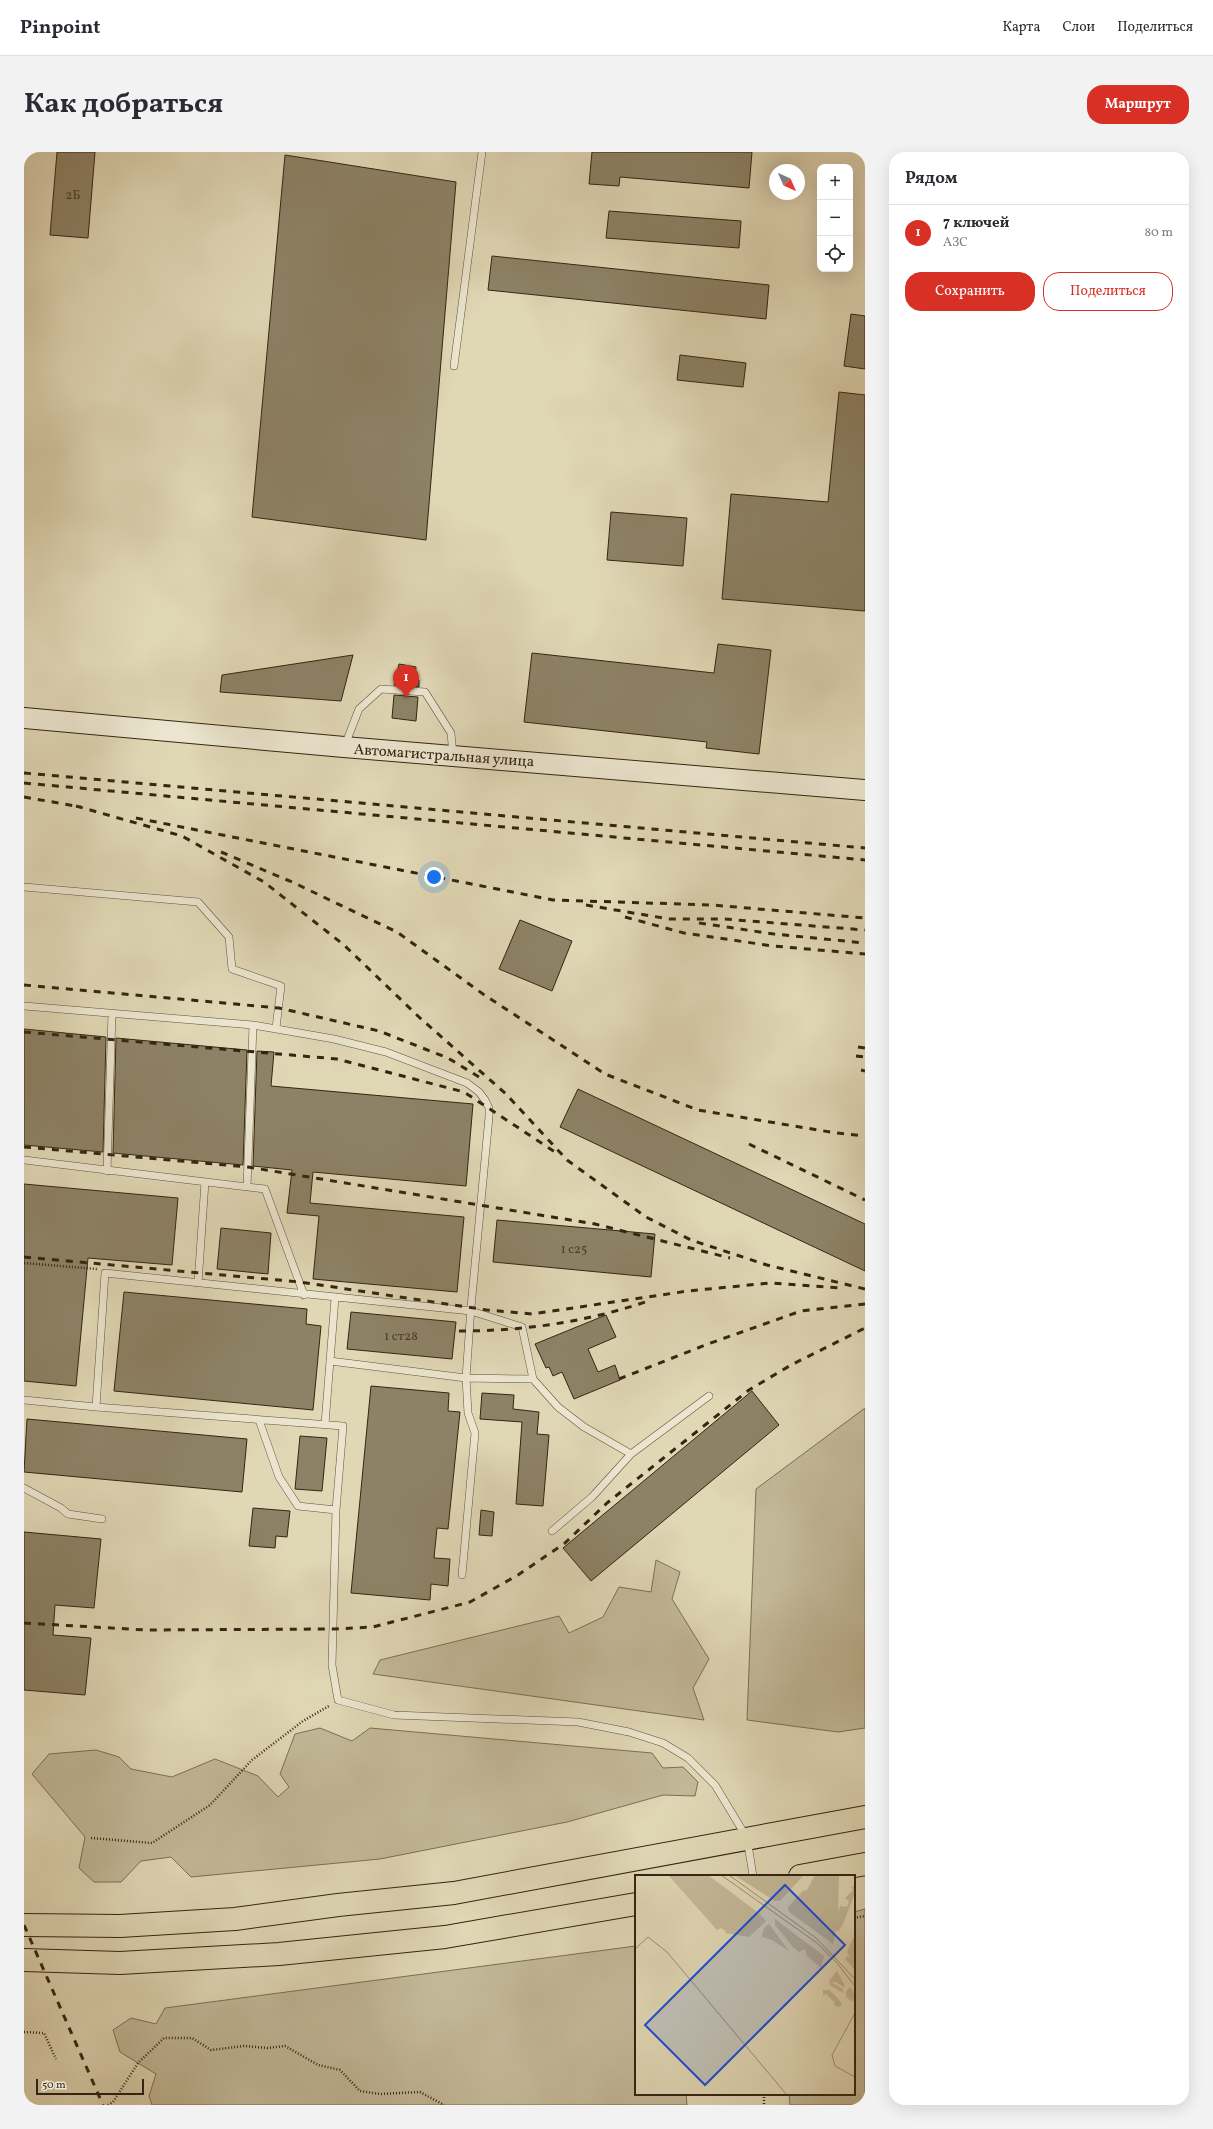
<!DOCTYPE html>
<html lang="ru">
<meta charset="utf-8">
<style>
body{margin:0;font-family:Vollkorn,serif;background:#f2f2f3;color:#2b2b33}
.controls{position:absolute;right:12px;top:12px;display:grid;overflow:hidden;border-radius:8px;box-shadow:0 4px 16px #0002}
.controls button{width:36px;height:36px;display:grid;place-items:center;padding:0;border:0;border-bottom:1px solid #e1e1e2;background:#fff;color:#2b2b33;font:20px sans-serif}
.compass{position:absolute;left:745px;top:12px;width:36px;height:36px;border-radius:50%;background:#fff;box-shadow:0 4px 16px #0002;rotate:135deg}
.scale{position:absolute;left:12px;bottom:10px;width:108px;box-sizing:border-box;padding-left:4px;border:2px solid #342511;border-top:0;font-size:11px;line-height:14px;white-space:nowrap;color:#342511;-webkit-text-stroke:3px #ebe5cf;paint-order:stroke}
.you{position:absolute;left:410px;top:725px;width:14px;height:14px;margin:-10px;border:3px solid #fff;border-radius:50%;background:#1a73e8;box-shadow:0 0 0 6px #1a73e833}
.badge{display:grid;place-items:center;width:26px;height:26px;border-radius:50%;background:#d93025;color:#fff;font-size:13px;font-weight:700}
.pin{position:absolute;translate:-50% -33px;filter:drop-shadow(0 1px 2px #0008)}
.pin::after{content:'';position:absolute;top:21px;width:14px;height:12px;background:inherit;clip-path:polygon(0 0,100% 0,50% 100%)}
.list{margin:0;padding:0;list-style:none}
h2{display:flex;justify-content:space-between;align-items:center;height:52px;margin:0;padding:0 16px;font-size:17px}
h2 small{font-size:13px;font-weight:400;color:#7c7c81}
.list li{display:grid;grid-template-columns:26px 1fr auto;gap:12px;align-items:center;box-sizing:border-box;height:56px;padding:0 16px;border-top:1px solid #e1e1e2}
.list b{display:block;font-size:15px;white-space:nowrap}
.list p{margin:0;font-size:13px;white-space:nowrap;color:#7c7c81}
.list em{font-size:13px;font-style:normal;color:#7c7c81}
.actions{display:flex;gap:8px;padding:12px 16px}
.actions a{flex:1;padding:9px 0;border:1px solid #d93025;border-radius:16px;text-align:center;font-size:14px;color:#d93025}
.actions .main{background:#d93025;color:#fff}
.icon{flex:none;width:22px;height:22px;fill:none;stroke:currentColor;stroke-width:2;stroke-linecap:round;stroke-linejoin:round}
.map{position:relative;flex:none;width:841px;height:1953px;overflow:hidden;border-radius:16px}
header{display:flex;align-items:center;gap:24px;box-sizing:border-box;height:56px;padding:0 20px;background:#fff;border-bottom:1px solid #e1e1e2}
header strong{font-size:19px}
nav{display:flex;gap:22px;margin-inline-start:auto;font-size:14px}
.intro{display:flex;align-items:center;justify-content:space-between;box-sizing:border-box;height:96px;padding:0 24px}
h1{margin:0;font-size:28px}
.button{padding:10px 18px;border-radius:16px;background:#d93025;color:#fff;font-size:14px;font-weight:700}
main{display:flex;gap:24px;padding:0 24px}
aside{flex:1;background:#fff;border-radius:16px;box-shadow:0 4px 16px #0002}
.map>svg:first-child{display:block}
</style>
<header>
<strong>Pinpoint</strong>
<nav><a>Карта</a><a>Слои</a><a>Поделиться</a></nav>
</header>
<div class="intro"><h1>Как добраться</h1><a class="button">Маршрут</a></div>
<main>
<div class="map">
<svg width="841" height="1953" viewBox="0 0 841 1953">
<rect width="100%" height="100%" fill="#e0d7b5"/>
<filter id="stains"><feTurbulence type="fractalNoise" baseFrequency=".005" numOctaves="4"/><feColorMatrix values="0 0 0 0 .2 0 0 0 0 .09 0 0 0 0 .02 0 0 0 .5 -.17"/></filter>
<radialGradient id="worn" r=".72"><stop offset=".6" stop-color="#630" stop-opacity="0"/><stop offset="1" stop-color="#630" stop-opacity=".3"/></radialGradient>
<path fill="#c3b999" stroke="#7c6f55" d="M841 1256V1576L814 1580 723 1568 732 1337Z
M632 1408 656 1420 648 1447 685 1507 669 1536 680 1568 349 1522 356 1508 535 1464 545 1481 579 1465 595 1435 627 1440Z
M296 1576 328 1589 346 1576 628 1601 639 1616 659 1615 674 1630 671 1644 639 1643 543 1670 356 1707 167 1725 147 1705 117 1709 97 1730H70L55 1716 61 1685 8 1622 25 1602 72 1598 95 1605 107 1617 148 1625 191 1607 234 1624 254 1645 265 1635 256 1622 271 1582Z
M841 1757V1953H766L765 1942H830V1760Z
M612 1794V1942H662L663 1953H128L125 1944 132 1922 96 1900 89 1878 107 1866 132 1872 141 1856Z"/>
<path fill="#8d8266" stroke="#342511" d="M33 0H71L64 86 26 83Z
M568 0H728L725 36 596 25 595 34 565 32Z
M261 3 432 30 402 388 228 365Z
M585 59 717 69 715 96 582 86Z
M468 104 745 133 742 167 464 138Z
M827 162 841 164V217L820 214Z
M656 203 722 211 719 235 653 228Z
M815 240 841 243V459L698 447 707 342 804 350Z
M587 360 663 366 659 414 583 408Z
M694 492 747 498 735 602 682 596 683 590 500 570 508 501 690 521Z
M329 503 317 549 196 540 198 523Z
M375 512 392 515 391 527 395 528V535L370 533Z
M370 543 394 545 392 569 368 566Z
M496 768 548 789 528 839 475 817Z
M0 877 82 885 79 1000 0 993Z
M92 886 223 898 219 1013 89 1001Z
M233 899 250 900 247 934 449 952 442 1034 289 1020 286 1051 440 1065 433 1140 289 1127 295 1064 263 1061 268 1018 229 1014Z
M554 937 841 1072V1119L536 975Z
M0 1032 154 1046 148 1113 64 1106 52 1234 0 1229Z
M473 1068 631 1082 627 1125 469 1110Z
M197 1076 247 1081 244 1122 193 1117Z
M100 1140 283 1157 282 1172 297 1174 289 1258 90 1239Z
M327 1160 432 1170 428 1207 323 1197Z
M582 1163 592 1185 564 1197 574 1220 591 1213 596 1228 550 1247 538 1220 529 1224 525 1215 522 1216 511 1192Z
M347 1234 425 1241 424 1259 436 1260 424 1377 413 1376 410 1406 426 1407 424 1434 407 1432 406 1448 327 1441Z
M728 1239 755 1273 567 1429 539 1396Z
M458 1241 490 1243 489 1257 515 1260 513 1282 525 1283 519 1354 492 1352 498 1270 456 1267Z
M3 1267 223 1287 218 1340 0 1320Z
M276 1284 303 1286 298 1339 271 1337Z
M229 1356 266 1359 263 1385 252 1384 251 1396 225 1394Z
M457 1358 470 1360 468 1384 455 1383Z
M0 1380 77 1387 70 1456 31 1453 29 1483 67 1486 61 1543 0 1538Z"/>
<g fill="none" stroke-linecap="round" stroke-linejoin="round">
<defs>
<path id="service" d="M430 214 458 0
M321 593 335 557 357 537 401 540 427 581 429 603
M0 735 174 750 205 785 208 817 257 834 252 876
M0 854 229 873 310 887 362 900 443 931 455 940 461 948 465 956V965L447 1155 442 1226 509 1227
M0 1008 241 1037 280 1143
M83 1019 88 861
M223 1035 229 873
M174 1131 181 1030
M306 1209 442 1226 444 1261 451 1281 438 1423
M0 1248 72 1255 319 1274 312 1358 308 1513 314 1548 370 1563 554 1570 605 1580 639 1591 664 1606 691 1633 723 1686 729 1724
M72 1255 81 1121 447 1159 498 1175 509 1227 534 1255 560 1275 607 1302
M235 1268 255 1325 274 1354 312 1358
M301 1272 311 1146
M0 1336 37 1356 44 1362 78 1367
M528 1379 568 1345 607 1302 685 1244"/>
<path id="secondary" d="M0 566 320 595 841 638"/>
<path id="primary" d="M776 1724 841 1712
M0 1773 96 1774 211 1767 314 1753 430 1741 841 1665
M0 1808 96 1811 255 1802 421 1785 612 1752"/>
</defs>
<use href="#service" stroke="#5f523a" stroke-width="8"/>
<use href="#secondary" stroke="#342511" stroke-width="22"/>
<use href="#primary" stroke="#342511" stroke-width="24"/>
<path stroke="#342511" stroke-width="2.5" stroke-dasharray="1 2" stroke-linecap="butt" d="M0 1111 73 1117
M67 1686 128 1691 186 1653 228 1608 279 1569 305 1554
M830 1766 841 1764
M0 1880 20 1881 32 1907
M740 1942V1953
M84 1953 89 1950 114 1911 140 1886H168L187 1898 220 1894 243 1896 261 1894 294 1913 316 1918 336 1939 356 1942 396 1940 420 1953"/>
<use href="#service" stroke="#ebe5cf" stroke-width="7"/>
<use href="#secondary" stroke="#ebe5cf" stroke-width="20"/>
<use href="#primary" stroke="#e0d7b5" stroke-width="22"/>
<path stroke="#342511" stroke-width="3" stroke-dasharray="7 7" stroke-linecap="butt" d="M0 621 841 696
M0 631 841 708
M0 645 57 655
M52 654 158 684 240 730 320 793 395 865 482 942 543 1008 622 1065 667 1088 743 1113 841 1137
M112 666 529 748 688 753 841 766
M197 700 268 730 373 780 459 842 581 922 674 958 812 981 841 984
M562 753 645 767H700L841 778
M601 765 660 781 749 794 841 802
M675 771 750 782 841 791
M0 833 255 856 355 879 424 906 460 928
M0 880 313 907 440 940 531 1000
M834 895 841 896
M832 904 841 905
M837 918 841 919
M725 992 841 1048
M0 995 224 1015 571 1072 706 1106
M0 1105 276 1130 463 1158 508 1162 664 1139 746 1131 816 1136
M435 1179C500 1179 563 1170 624 1149
M595 1227 684 1192 777 1159 841 1152
M0 1471 122 1478 310 1477 349 1475 446 1450 494 1423 541 1391 583 1351 725 1238 767 1213 841 1176
M0 1773 79 1953"/>
</g>
<g text-anchor="middle" stroke-width="3" stroke-linejoin="round" paint-order="stroke">
<g font-size="13" fill="#4a3c26">
<text x="49" y="47">2Б</text>
<text x="550" y="1101">1 с25</text>
<text x="377" y="1188">1 ст28</text>
</g>
<g font-size="15" fill="#342511" stroke="#ebe5cf">
<text transform="translate(420 603) rotate(4)" y="5">Автомагистральная улица</text>
</g>
</g>
<g transform="translate(611 1723)">
<rect width="220" height="220" fill="#e0d7b5"/>
<path d="M33 0H73L125 39 131 46 114 62 90 58 91 56 86 53 82 55ZM99 0H169L145 26H140ZM180 0H204L203 37 205 31 212 32 214 26 210 23 218 15 216 11 218 12 220 9V18L208 49 203 57 201 55 198 69 154 37 153 32 168 16 172 15ZM140 44 189 81 186 93 172 81 170 74 164 77 158 72 140 50ZM134 49 154 76 137 65 128 62 126 64 129 53ZM218 63 220 64V95L210 84 212 81 215 84 212 77ZM202 96 210 111 208 112 201 107H196L208 114V118L195 110 194 106ZM215 112 220 119 218 127 211 122V117ZM188 115H194L201 121 207 129 205 132 200 131 199 127 191 119 188 121Z" fill="#c3b999"/>
<path fill="none" stroke="#9b9073" stroke-width="1" d="M86 0 182 68 202 88 220 111M94 0 181 63 220 104M0 74 13 62 32 77 152 220M220 138 197 180 200 191 220 202"/>
<path fill="#1d4ed8" fill-opacity="0.15" stroke="#1d4ed8" stroke-width="2" d="M150 10 210 70 70 210 10 150Z"/>
<rect width="220" height="220" fill="none" stroke="#342511" stroke-width="2"/>
</g>
<rect width="100%" height="100%" filter="url(#stains)"/>
<rect width="100%" height="100%" fill="url(#worn)"/>
</svg>
<div class="controls">
<button>+</button>
<button>−</button>
<button><svg class="icon" aria-label="locate" viewBox="0 0 24 24"><circle cx="12" cy="12" r="6"/><path d="M12 2v4M12 18v4M2 12h4M18 12h4"/></svg></button>
</div>
<svg class="compass" viewBox="-18 -18 36 36"><path d="M0-13l5 13h-10z" fill="#e53935"/><path d="M0 13l5-13h-10z" fill="#7c7c81"/></svg>
<div class="scale">50 m</div>
<div class="you"></div>
<div class="pin badge" style="left:382px;top:546px">1</div>
</div>
<aside>
<h2>Рядом<small></small></h2>
<ul class="list">
<li><span class="badge">1</span><div><b>7 ключей</b><p>АЗС</p></div><em>80 m</em></li>
</ul>
<div class="actions"><a class="main">Сохранить</a><a>Поделиться</a></div>
</aside>
</main>
